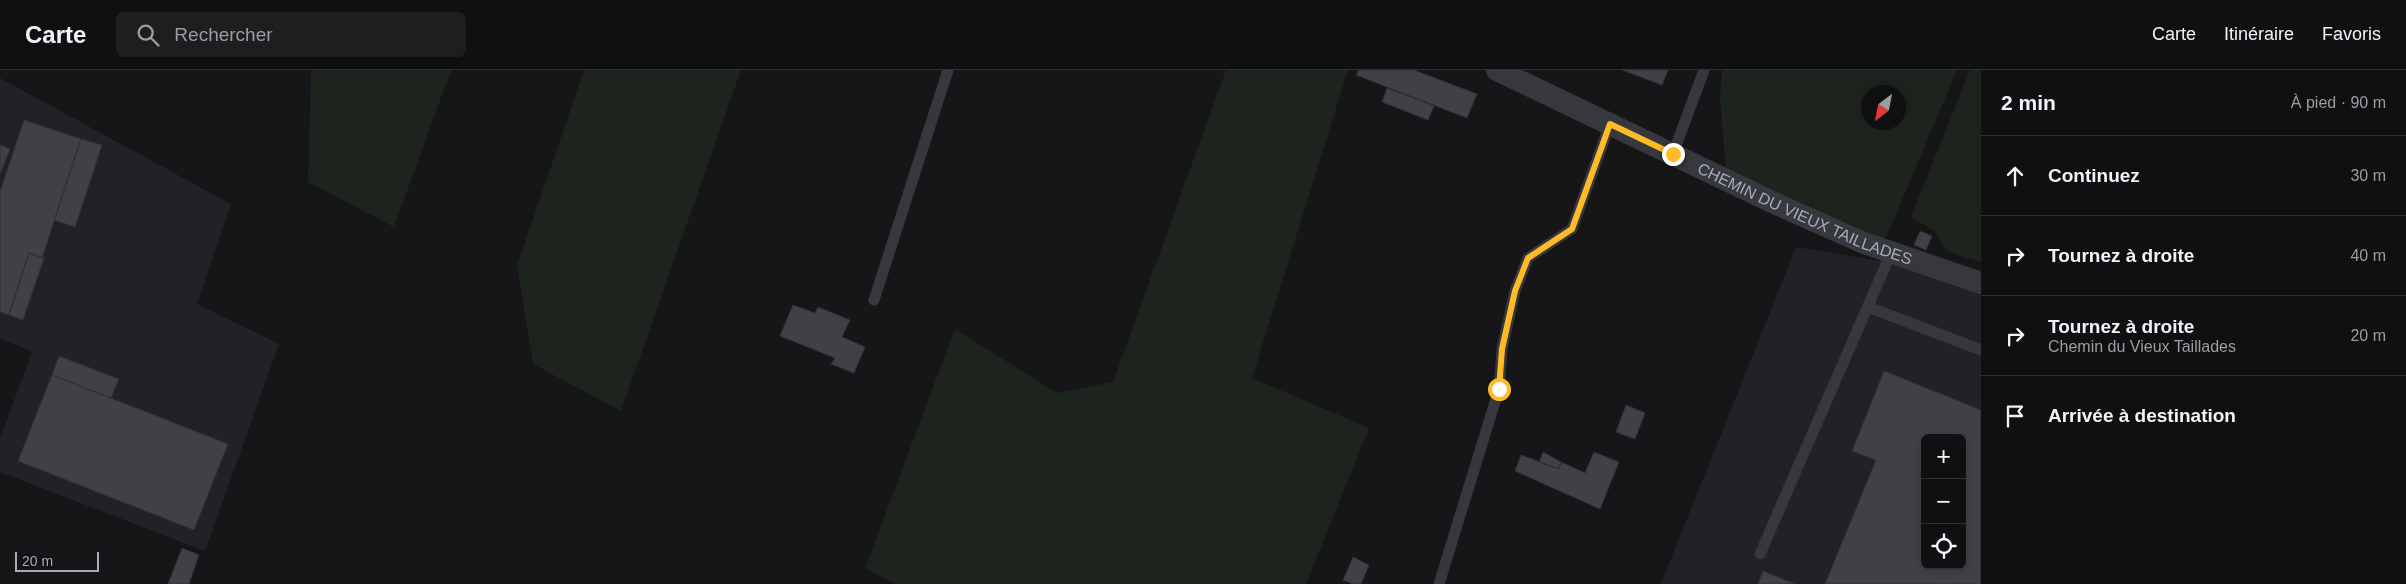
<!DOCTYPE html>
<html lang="fr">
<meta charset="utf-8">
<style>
body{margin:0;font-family:Helvetica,sans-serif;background:#1e1e21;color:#f1f3f6}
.controls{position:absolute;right:15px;bottom:15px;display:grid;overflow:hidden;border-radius:8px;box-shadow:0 2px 8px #0003}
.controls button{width:45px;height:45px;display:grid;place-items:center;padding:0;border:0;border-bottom:1px solid #303033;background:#101013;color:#f1f3f6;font:25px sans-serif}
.compass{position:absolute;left:1861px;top:15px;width:45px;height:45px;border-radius:50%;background:#101013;box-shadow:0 2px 8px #0003;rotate:212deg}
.scale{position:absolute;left:15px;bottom:12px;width:84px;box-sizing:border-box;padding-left:5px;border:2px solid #a7acba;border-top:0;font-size:14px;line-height:18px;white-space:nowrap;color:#a7acba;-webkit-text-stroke:4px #111114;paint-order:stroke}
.stop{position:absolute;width:15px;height:15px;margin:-11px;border:4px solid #ffba28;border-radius:50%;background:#fff}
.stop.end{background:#ffba28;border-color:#fff;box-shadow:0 1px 5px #0008}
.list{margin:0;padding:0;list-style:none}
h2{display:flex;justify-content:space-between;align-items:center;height:65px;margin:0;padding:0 20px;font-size:21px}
h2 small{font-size:16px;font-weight:400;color:#9c9da0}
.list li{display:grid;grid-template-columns:32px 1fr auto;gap:15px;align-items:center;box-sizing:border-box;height:80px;padding:0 20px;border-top:1px solid #303033}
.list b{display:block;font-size:19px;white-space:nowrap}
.list p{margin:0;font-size:16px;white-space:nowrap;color:#9c9da0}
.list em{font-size:16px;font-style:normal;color:#9c9da0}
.icon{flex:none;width:28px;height:28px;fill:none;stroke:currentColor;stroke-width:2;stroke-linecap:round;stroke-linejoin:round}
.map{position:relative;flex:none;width:1981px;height:514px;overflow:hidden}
header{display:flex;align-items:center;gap:30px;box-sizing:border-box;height:70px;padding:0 25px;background:#101013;border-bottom:1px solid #303033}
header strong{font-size:24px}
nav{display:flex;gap:28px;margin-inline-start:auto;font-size:18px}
.search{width:350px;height:45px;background:#1e1e21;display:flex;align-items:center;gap:12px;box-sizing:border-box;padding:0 18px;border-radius:8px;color:#9c9da0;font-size:19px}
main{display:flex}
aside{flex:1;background:#101013}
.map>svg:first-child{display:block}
</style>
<header>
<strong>Carte</strong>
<div class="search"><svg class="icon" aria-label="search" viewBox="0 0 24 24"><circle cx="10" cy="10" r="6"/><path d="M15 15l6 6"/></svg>Rechercher</div>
<nav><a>Carte</a><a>Itinéraire</a><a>Favoris</a></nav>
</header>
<main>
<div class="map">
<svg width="1981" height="514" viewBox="0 0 1981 514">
<rect width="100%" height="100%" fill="#161619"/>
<path fill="#222226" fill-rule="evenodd" d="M0 8 231 134 197 234 279 274 205 481 0 402V369L32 282 0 268Z
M1796 177 1981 208V514H1661ZM1925 368H1962V495H1925Z"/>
<path fill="#1c241d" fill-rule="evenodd" d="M311 0H451L394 157 308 112Z
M584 0H741L621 341 533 294 517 196Z
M1226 0H1348L1252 308 1369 358 1306 514H895L865 498 955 259 1057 323 1113 312Z
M1722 0H1957L1885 170 1726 100 1720 27ZM1868 22H1898V52H1868Z
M1970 0H1981V192L1946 181 1936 162 1911 147Z"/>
<path fill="#404146" stroke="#303035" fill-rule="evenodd" d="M1359 0H1414L1477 24 1467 48 1356 5Z
M1622 0H1668L1662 15Z
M1387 18 1434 36 1428 50 1382 32Z
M24 50 81 69 42 188 29 183 9 245 0 242V122Z
M81 69 102 75 75 157 54 150Z
M0 75 10 79 0 104Z
M1920 161 1932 166 1926 180 1914 175Z
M29 183 44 188 23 250 9 245Z
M793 235 815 243 818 237 850 250 842 267 865 277 854 303 831 294 835 288 780 266Z
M59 286 119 309 111 328 52 305Z
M1884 301 1981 340V514H1825L1876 390 1852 381ZM1925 368H1962V495H1925Z
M52 305 228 374 194 460 18 391Z
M1626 335 1645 343 1635 369 1616 362Z
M1543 382 1561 392 1559 399 1539 392Z
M1594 382 1619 392 1600 439 1515 401 1521 385 1559 399 1561 392 1585 403Z
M182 478 199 485 189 514H168Z
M1353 487 1369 495 1361 514H1353L1343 510Z
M1763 501 1795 514H1758Z"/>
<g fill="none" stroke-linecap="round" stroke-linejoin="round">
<path stroke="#37383e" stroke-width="11" d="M1673 84 1704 0
M874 230 948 0
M1868 237 1981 280
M1760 484 1891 183
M1439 514 1499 319 1502 279 1515 221 1528 188 1572 159 1610 54"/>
<path stroke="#37383e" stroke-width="22" id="s1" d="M1497 0 1772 132 1864 173 1981 213"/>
</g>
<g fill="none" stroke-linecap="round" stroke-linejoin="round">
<path stroke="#ffba28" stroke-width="6" d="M1499 319 1502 279 1515 221 1528 188 1572 159 1610 54 1673 84"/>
</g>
<g text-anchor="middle" stroke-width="4.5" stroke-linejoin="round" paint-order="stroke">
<g font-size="16" fill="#a7acba" stroke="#111114">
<text dy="6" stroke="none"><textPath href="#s1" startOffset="340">CHEMIN DU VIEUX TAILLADES</textPath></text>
</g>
</g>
</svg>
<div class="controls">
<button>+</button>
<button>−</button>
<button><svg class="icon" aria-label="locate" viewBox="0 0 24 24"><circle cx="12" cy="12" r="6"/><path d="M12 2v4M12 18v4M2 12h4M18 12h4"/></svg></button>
</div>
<svg class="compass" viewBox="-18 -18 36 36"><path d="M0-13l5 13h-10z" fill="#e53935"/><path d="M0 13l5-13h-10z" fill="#9c9da0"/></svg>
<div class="scale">20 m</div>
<div class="stop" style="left:1499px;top:319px"></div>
<div class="stop end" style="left:1673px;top:84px"></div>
</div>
<aside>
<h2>2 min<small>À pied · 90 m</small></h2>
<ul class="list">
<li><svg class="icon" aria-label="ahead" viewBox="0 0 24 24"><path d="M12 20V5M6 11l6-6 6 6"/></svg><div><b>Continuez</b></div><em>30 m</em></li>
<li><svg class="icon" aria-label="right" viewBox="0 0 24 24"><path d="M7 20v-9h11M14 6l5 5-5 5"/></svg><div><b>Tournez à droite</b></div><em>40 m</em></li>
<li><svg class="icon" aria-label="right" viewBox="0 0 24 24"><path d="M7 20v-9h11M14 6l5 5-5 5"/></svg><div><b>Tournez à droite</b><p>Chemin du Vieux Taillades</p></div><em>20 m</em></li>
<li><svg class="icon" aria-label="arrive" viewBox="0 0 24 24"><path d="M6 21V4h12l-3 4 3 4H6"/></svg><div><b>Arrivée à destination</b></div></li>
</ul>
</aside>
</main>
